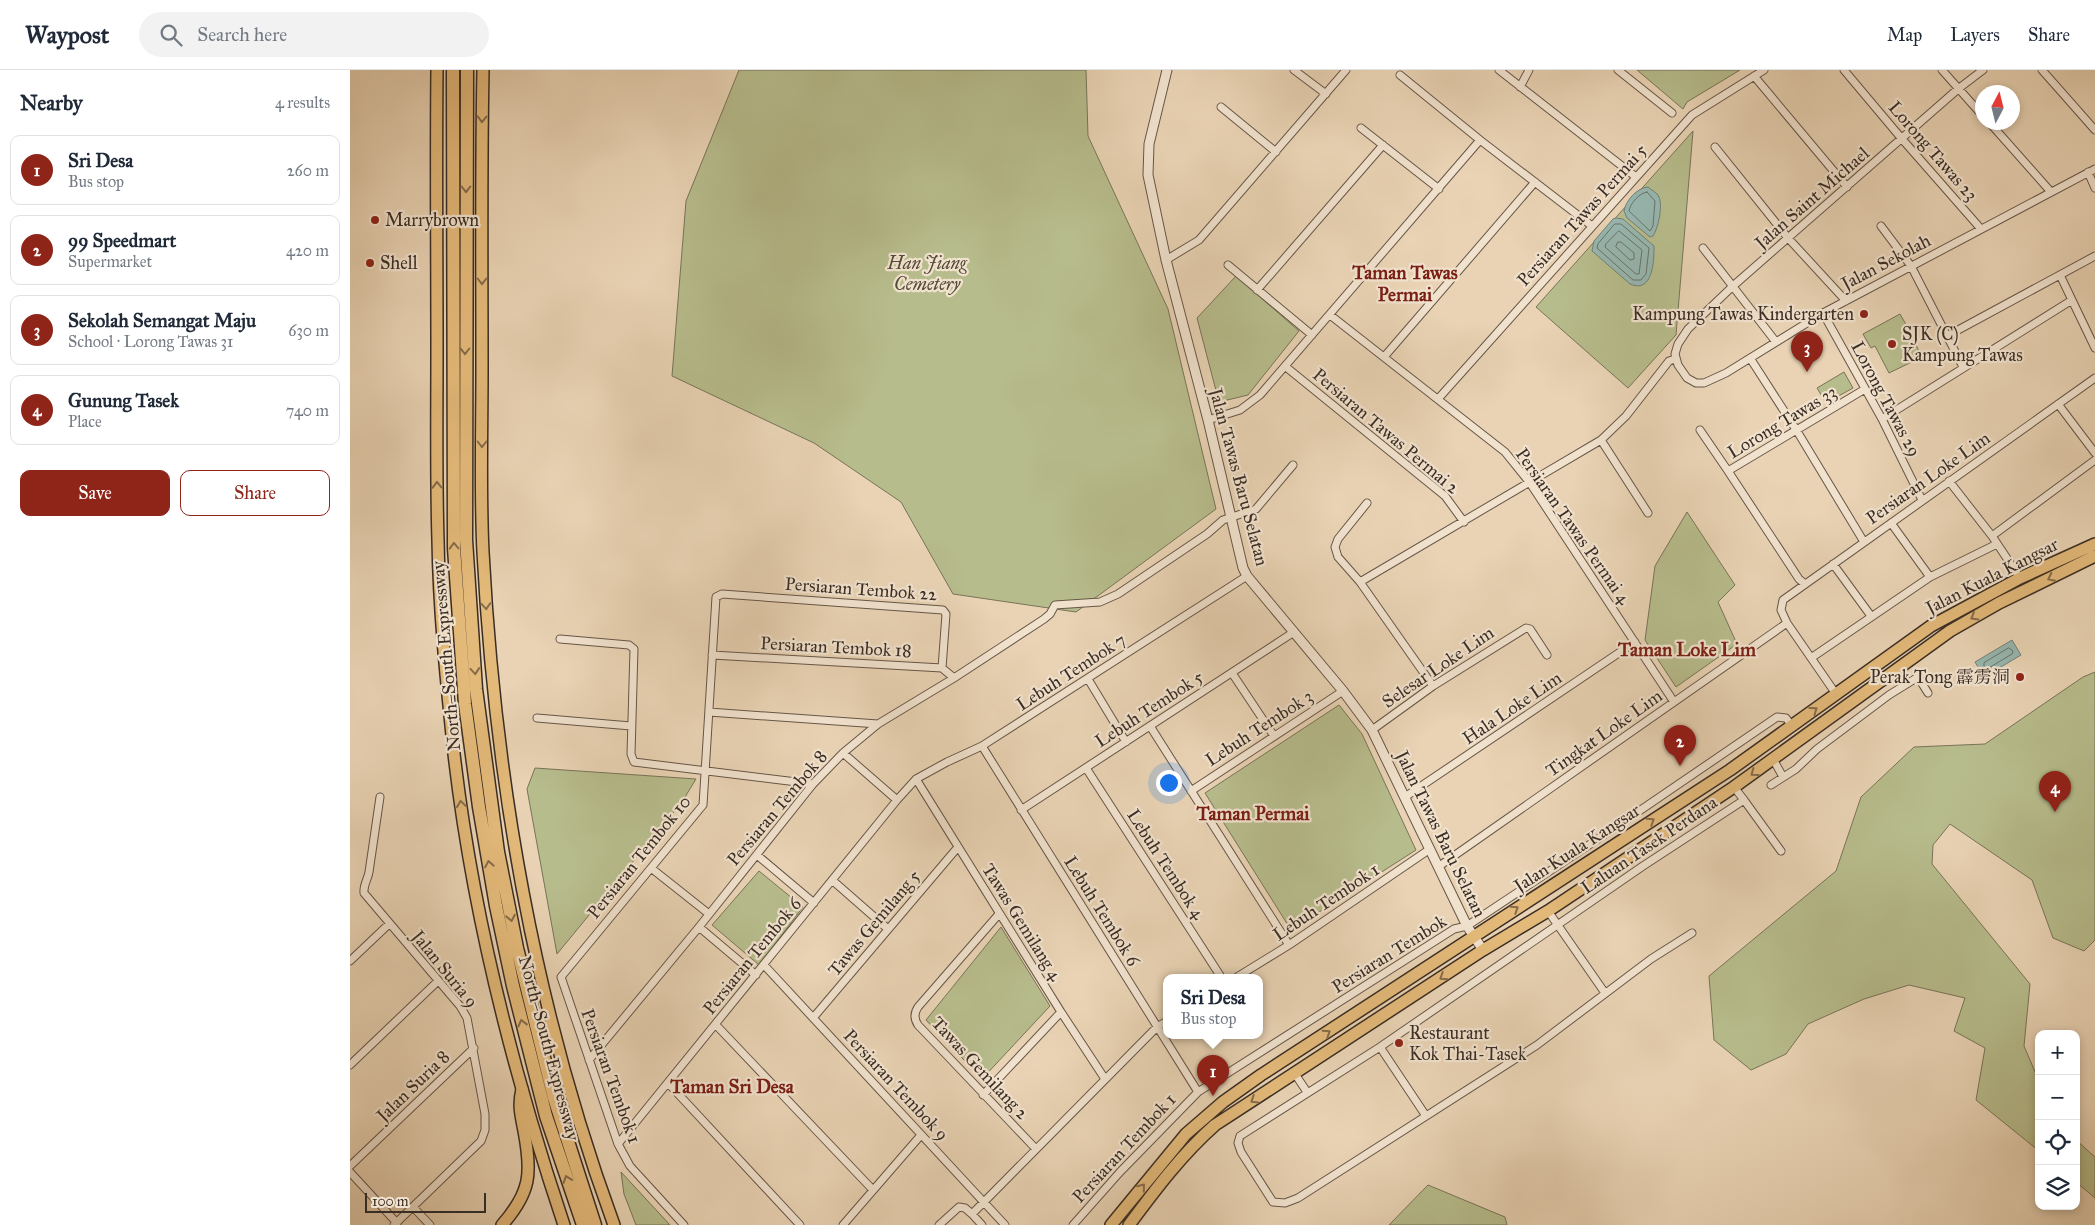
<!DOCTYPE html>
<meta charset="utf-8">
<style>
body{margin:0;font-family:"IM FELL Great Primer","Noto Serif SC",serif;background:#f2f2f3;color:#1f2937}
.controls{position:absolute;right:15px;bottom:15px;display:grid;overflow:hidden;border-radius:10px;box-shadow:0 2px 8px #0003}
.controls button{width:45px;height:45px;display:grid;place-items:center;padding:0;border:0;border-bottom:1px solid #e0e1e3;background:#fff;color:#1f2937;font:25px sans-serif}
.compass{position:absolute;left:1625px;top:15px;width:45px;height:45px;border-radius:50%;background:#fff;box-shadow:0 2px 8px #0003;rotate:7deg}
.scale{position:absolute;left:15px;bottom:12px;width:121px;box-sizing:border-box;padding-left:5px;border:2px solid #3a2d24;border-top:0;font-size:14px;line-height:18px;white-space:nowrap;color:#3a2d24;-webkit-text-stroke:4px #f1e2ce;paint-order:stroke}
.you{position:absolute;left:818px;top:712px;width:18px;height:18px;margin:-12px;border:4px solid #fff;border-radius:50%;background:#1a73e8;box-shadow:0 0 0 8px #1a73e833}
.badge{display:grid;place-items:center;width:32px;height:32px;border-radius:50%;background:#8f2418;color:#fff;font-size:16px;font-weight:700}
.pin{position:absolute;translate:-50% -41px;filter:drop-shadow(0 1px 2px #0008)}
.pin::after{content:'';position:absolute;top:26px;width:18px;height:15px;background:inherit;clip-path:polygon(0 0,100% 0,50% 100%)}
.popup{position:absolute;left:813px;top:904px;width:100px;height:65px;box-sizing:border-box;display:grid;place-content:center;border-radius:10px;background:#fff;filter:drop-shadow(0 1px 4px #0005);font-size:16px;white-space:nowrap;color:#747a83}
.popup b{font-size:19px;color:#1f2937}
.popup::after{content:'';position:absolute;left:50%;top:100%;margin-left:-10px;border:10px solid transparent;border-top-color:#fff}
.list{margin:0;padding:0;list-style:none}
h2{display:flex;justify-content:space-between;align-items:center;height:65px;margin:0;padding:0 20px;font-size:21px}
h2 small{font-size:16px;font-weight:400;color:#747a83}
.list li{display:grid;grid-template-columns:32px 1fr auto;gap:15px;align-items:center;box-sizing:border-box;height:70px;margin:0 10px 10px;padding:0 10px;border:1px solid #e0e1e3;border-radius:10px}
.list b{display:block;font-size:19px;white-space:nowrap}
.list p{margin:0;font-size:16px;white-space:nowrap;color:#747a83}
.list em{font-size:16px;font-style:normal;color:#747a83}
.actions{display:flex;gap:10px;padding:15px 20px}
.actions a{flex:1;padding:11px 0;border:1px solid #8f2418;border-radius:10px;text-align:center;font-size:18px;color:#8f2418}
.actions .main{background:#8f2418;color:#fff}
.icon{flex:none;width:28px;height:28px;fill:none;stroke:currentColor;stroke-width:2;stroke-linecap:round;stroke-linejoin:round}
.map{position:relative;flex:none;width:1745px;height:1155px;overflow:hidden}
header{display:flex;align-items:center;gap:30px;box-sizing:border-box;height:70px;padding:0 25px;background:#fff;border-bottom:1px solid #e0e1e3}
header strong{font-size:24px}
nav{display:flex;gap:28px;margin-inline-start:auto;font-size:18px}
.search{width:350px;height:45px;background:#f2f2f3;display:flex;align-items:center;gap:12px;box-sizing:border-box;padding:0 18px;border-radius:28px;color:#747a83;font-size:19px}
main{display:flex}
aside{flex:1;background:#fff}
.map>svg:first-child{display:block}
</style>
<header>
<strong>Waypost</strong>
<div class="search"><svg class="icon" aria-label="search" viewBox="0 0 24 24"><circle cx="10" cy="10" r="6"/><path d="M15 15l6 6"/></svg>Search here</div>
<nav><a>Map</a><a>Layers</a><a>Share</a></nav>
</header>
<main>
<aside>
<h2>Nearby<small>4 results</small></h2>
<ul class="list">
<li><span class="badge">1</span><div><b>Sri Desa</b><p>Bus stop</p></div><em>260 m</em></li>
<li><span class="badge">2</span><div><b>99 Speedmart</b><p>Supermarket</p></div><em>420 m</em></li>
<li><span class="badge">3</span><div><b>Sekolah Semangat Maju</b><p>School · Lorong Tawas 31</p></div><em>630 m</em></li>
<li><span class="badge">4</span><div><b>Gunung Tasek</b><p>Place</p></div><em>740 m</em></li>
</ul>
<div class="actions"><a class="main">Save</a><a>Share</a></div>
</aside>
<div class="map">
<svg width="1745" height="1155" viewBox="0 0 1745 1155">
<rect width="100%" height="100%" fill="#e9d3b4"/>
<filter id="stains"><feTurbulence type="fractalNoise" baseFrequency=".004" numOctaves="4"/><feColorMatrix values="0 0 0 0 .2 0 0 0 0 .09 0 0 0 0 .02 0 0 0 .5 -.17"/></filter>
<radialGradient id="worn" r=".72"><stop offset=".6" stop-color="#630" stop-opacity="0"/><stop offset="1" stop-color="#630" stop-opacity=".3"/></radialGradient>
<path fill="#b7bc8c" stroke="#787458" d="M389 0H736L738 66 818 239 866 439 726 542 603 524 551 432 464 373 322 306 336 131Z
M1287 0H1390L1337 32 1333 39Z
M1343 61 1326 265 1278 318 1186 237Z
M886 206 949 261 898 325 869 332 847 248Z
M1550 244 1558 258 1554 260 1563 276 1566 275 1572 287 1539 303 1525 276 1521 278 1513 264Z
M1494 302 1503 318 1476 333 1467 318Z
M1337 442 1385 515 1368 532 1387 574 1326 617 1295 570 1305 496Z
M1745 602V870L1734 881 1703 868 1682 810 1600 754 1583 775 1582 794 1680 914 1674 976 1689 1011V1081L1626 1030 1635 978 1604 961 1615 928 1559 915 1514 929 1458 954 1436 984 1401 1000 1364 970 1359 906 1486 801 1511 727 1564 677 1635 674 1733 607Z
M989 635 1012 664 1066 780 941 860 855 723Z
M185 698 346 709 332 732 207 884 177 719Z
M409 801 453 837 409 895 362 855Z
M651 857 700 936 632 1009 576 950Z
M1726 1070 1745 1087V1128L1726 1112Z
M271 1102 320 1155H286L274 1124Z
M1078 1115 1155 1147 1157 1155H1039Z"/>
<path fill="#97b7b0" stroke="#728078" d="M1298 117C1301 120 1306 122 1308 125 1314 133 1308 159 1303 166L1300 167 1277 148 1274 141C1276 130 1287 118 1298 117Z
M1266 148 1273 149 1304 176C1304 191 1303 224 1280 214L1242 181 1244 171 1263 149Z
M1662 570 1671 585 1634 607 1625 592Z"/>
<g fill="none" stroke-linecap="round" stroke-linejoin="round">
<path stroke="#68726a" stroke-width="1" d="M1297 122 1305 131 1303 156 1300 161 1279 141C1280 134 1289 123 1297 122Z
M1265 154H1271L1299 178 1296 204 1291 210H1283L1247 178 1248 174Z
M1269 161 1292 180 1289 204H1286L1255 177 1256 174Z
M1268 172H1271L1284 183V189L1280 190 1266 177Z
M1659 578 1663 581 1662 584 1637 599 1634 598V593Z"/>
<defs>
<path id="minor" d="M944 0 976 24
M1149 0 1286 107
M1268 0 1322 43
M1494 0 1552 69 1631 159
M1592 0 1632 45
M1633 0 1608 19 1383 216 1338 259 1328 274 1325 284 1328 295 1337 308 1346 313H1354L1376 303 1473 243 1745 99
M1692 0 1745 60
M1050 5 1130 70 1242 156
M1404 6 1497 117
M1170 17 1179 0
M871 37 926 82
M1639 52 1701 122
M1011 58 1089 119
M1365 77 1438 168 1496 231
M1738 102 1745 118
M1531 156 1561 196 1613 297
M1353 178 1426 272
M816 190 849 170 996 0
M878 195 962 265
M1710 205 1745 278
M907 220 1033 75
M1473 243 1532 349 1572 430
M980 245 1155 382 1180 413 1324 632
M1597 266 1745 186
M1034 287 1185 112
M1400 288 1447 361 1514 472
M936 297 1095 426 1114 452
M1088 329 1342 45 1414 0
M1708 334 1745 383
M1532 349 1722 230
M858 350 890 340 910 325 1130 70
M1350 360 1378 401
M1251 370 1298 443
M1599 411 1642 466 1670 508
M1017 433 988 469 985 477 988 487 1010 512 1083 616
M1541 453 1580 507
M1642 466 1745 390
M1483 494 1521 546
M1010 512 1251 370 1276 346 1319 291 1325 289
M1455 514 1449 509 1378 401 1515 319
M210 569 279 575 284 579 281 684 284 692 463 714
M362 585 592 598 604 608
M1461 588 1580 507 1647 474
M882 603 924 666
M738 609 776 672
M1486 624 1437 553 1431 540 1433 530 1745 308
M359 642 528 654
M187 648 281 656
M800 656 939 875
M1022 660 1083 616 1176 558 1180 559 1197 585
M632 676 848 1022
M493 683 547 730
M1423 689 1433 707
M736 698 871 907
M566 709 711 942 755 1009
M1421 715 1446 699 1467 679 1539 625 1568 607 1578 623
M841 721 993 621
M30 727 19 802C18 809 13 815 14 823L110 936 117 948 135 1044V1060L131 1071 44 1155
M1055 727 1285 572
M1394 730 1431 781
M671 740 944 562
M407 785 464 833
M1088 797 1437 553
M301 798 359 844
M482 810 538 859
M1198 841 1255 923
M649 844 568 937C564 943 564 949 568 955L686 1079
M349 857 406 905
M1342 863 1301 889 1187 975 948 1128 935 1133 923 1132 891 1082 888 1073 890 1066 1030 977 1293 796 1394 730 1384 717
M0 891 39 854
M414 895 655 1155
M887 907 939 875 1080 779
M463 948 608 777
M366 955 523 1120
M1030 977 1076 1046
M239 990 349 857 463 714 493 683 528 654 604 608 694 549 700 544 705 535 750 532 768 524 857 464 873 450 906 439 943 395
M0 995 88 911
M945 1004 957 1022
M318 1013 450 1155
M633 1025 711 942
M268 1074 547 730 566 709 597 692 632 676 897 506
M0 1096 124 978
M0 1102 47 1153
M63 1137 80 1155
M334 1155 280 1096 268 1074 211 907 353 735 366 527 372 524 593 540 596 544 592 598
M493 1155 571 1065
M589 1155 609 1137 615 1138 622 1144
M632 1155 622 1144 807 957 817 951
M723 1155 770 1102 848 1022 1104 859 1117 856 1257 763 1427 647 1436 648 1442 656"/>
<path id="tertiary" d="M817 0 799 74 798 105 816 190 858 350 893 498 897 506 993 621 1022 660 1117 856 1133 880"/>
<path id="primary" d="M87 0C86 94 87 188 87 282 87 345 86 407 88 470 89 538 96 607 103 675 121 838 162 1000 214 1155
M133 0C131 100 132 200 132 300 132 361 130 422 133 482 145 711 185 940 264 1155"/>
<path id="trunk" d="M152 1155C181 1122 182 1103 174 1061 171 1045 168 1036 172 1019
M761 1155 836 1064 873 1032 911 1005 1380 700 1581 556 1670 508 1745 474
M779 1155C805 1120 832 1084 865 1055L1133 880 1198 841 1384 717 1600 561 1649 533 1745 486"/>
<path id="motorway" d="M103 0 104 478 115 634 129 737 146 836 163 916 196 1046 233 1155
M117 0 116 470 126 619 148 782 167 878 204 1028 245 1155"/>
</defs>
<use href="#minor" stroke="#665648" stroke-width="9"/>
<use href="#tertiary" stroke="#665648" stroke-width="11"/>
<use href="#primary" stroke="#3a2d24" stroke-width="14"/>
<use href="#trunk" stroke="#3a2d24" stroke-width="14"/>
<use href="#motorway" stroke="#3a2d24" stroke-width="15"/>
<use href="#minor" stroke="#f1e2ce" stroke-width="7"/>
<use href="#tertiary" stroke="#f1e2ce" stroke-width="9"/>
<use href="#primary" stroke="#e4ba7a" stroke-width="11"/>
<use href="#trunk" stroke="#e4ba7a" stroke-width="11"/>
<use href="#motorway" stroke="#e4ba7a" stroke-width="12"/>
</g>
<defs><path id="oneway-chevron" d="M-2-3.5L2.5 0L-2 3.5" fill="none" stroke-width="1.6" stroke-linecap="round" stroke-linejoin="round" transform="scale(1.25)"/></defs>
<g stroke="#866c4b">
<use href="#oneway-chevron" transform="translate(132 49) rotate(91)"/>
<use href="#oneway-chevron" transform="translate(116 119) rotate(90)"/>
<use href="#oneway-chevron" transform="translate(132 211) rotate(90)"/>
<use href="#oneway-chevron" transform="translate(115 281) rotate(90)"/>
<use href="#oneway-chevron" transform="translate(132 374) rotate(90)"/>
<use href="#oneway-chevron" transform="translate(87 415) rotate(-91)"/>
<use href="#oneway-chevron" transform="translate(104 476) rotate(-92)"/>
<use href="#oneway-chevron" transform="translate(1701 508) rotate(154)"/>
<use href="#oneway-chevron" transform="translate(136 536) rotate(86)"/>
<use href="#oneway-chevron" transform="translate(1624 547) rotate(150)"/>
<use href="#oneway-chevron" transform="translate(125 601) rotate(85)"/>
<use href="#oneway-chevron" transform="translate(1464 640) rotate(-36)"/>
<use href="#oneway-chevron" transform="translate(1404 703) rotate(144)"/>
<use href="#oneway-chevron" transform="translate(111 734) rotate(-98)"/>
<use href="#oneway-chevron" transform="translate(1301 751) rotate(-33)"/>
<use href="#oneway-chevron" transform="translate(139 794) rotate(-100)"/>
<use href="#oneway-chevron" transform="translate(1165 839) rotate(-33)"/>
<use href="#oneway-chevron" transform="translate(161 848) rotate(79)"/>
<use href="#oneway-chevron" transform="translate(1093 907) rotate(147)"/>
<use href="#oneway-chevron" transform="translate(172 953) rotate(-104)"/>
<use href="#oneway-chevron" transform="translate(977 963) rotate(-33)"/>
<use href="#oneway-chevron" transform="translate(904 1030) rotate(148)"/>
<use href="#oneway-chevron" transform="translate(217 1109) rotate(-109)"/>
<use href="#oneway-chevron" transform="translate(792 1117) rotate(-51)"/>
</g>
<g fill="#8f2418" stroke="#f1e2ce" stroke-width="2">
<circle cx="25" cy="150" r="5"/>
<circle cx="20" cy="193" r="5"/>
<circle cx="1514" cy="244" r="5"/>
<circle cx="1542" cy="274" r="5"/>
<circle cx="1670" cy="607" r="5"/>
<circle cx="1049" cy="973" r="5"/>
</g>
<g text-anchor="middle" stroke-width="4.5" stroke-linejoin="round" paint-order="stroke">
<g font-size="18" fill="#3a2d24" stroke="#f1e2ce">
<text transform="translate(1583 81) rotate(49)" y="6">Lorong Tawas 23</text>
<text transform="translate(1462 128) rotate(-41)" y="6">Jalan Saint Michael</text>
<text transform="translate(1232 145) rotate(-48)" y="6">Persiaran Tawas Permai 5</text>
<text transform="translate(1536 192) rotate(-28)" y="6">Jalan Sekolah</text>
<text transform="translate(1536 329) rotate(62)" y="6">Lorong Tawas 29</text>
<text transform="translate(1432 352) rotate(-31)" y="6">Lorong Tawas 33</text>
<text transform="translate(1036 361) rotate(40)" y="6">Persiaran Tawas Permai 2</text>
<text transform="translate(889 407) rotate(75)" y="6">Jalan Tawas Baru Selatan</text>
<text transform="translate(1578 408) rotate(-35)" y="6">Persiaran Loke Lim</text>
<text transform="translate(1223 456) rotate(55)" y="6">Persiaran Tawas Permai 4</text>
<text transform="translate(1642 506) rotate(-27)" y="6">Jalan Kuala Kangsar</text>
<text transform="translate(511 519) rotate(4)" y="6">Persiaran Tembok 22</text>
<text transform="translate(486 577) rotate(3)" y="6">Persiaran Tembok 18</text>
<text transform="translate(96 586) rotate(-95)" y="6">North–South Expressway</text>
<text transform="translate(1088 597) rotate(-34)" y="6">Selesar Loke Lim</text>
<text transform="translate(721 602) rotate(-33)" y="6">Lebuh Tembok 7</text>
<text transform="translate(1162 638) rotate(-34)" y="6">Hala Loke Lim</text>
<text transform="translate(799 639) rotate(-33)" y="6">Lebuh Tembok 5</text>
<text transform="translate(909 658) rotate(-33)" y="6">Lebuh Tembok 3</text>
<text transform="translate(1254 663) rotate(-35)" y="6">Tingkat Loke Lim</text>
<text transform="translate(427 738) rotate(-50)" y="6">Persiaran Tembok 8</text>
<text transform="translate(1091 764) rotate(64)" y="6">Jalan Tawas Baru Selatan</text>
<text transform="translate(1299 775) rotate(-34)" y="6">Laluan Tasek Perdana</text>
<text transform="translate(1227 778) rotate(-33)" y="6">Jalan Kuala Kangsar</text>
<text transform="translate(289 787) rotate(-51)" y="6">Persiaran Tembok 10</text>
<text transform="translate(816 794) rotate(57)" y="6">Lebuh Tembok 4</text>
<text transform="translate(976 832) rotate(-34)" y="6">Lebuh Tembok 1</text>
<text transform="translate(752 841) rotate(58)" y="6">Lebuh Tembok 6</text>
<text transform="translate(672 852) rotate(58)" y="6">Tawas Gemilang 4</text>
<text transform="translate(524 853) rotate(-50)" y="6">Tawas Gemilang 5</text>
<text transform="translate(1039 884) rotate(-32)" y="6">Persiaran Tembok</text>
<text transform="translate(402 886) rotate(-51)" y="6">Persiaran Tembok 6</text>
<text transform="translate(95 899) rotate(51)" y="6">Jalan Suria 9</text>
<text transform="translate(199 978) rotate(75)" y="6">North–South Expressway</text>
<text transform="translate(630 998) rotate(47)" y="6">Tawas Gemilang 2</text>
<text transform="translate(261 1006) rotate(70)" y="6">Persiaran Tembok 1</text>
<text transform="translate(546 1015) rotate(47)" y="6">Persiaran Tembok 9</text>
<text transform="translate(63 1016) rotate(-44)" y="6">Jalan Suria 8</text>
<text transform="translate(774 1078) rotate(-47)" y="6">Persiaran Tembok 1</text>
</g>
<g font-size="18" fill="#3a2d24" stroke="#f1e2ce" text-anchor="start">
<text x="35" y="156">Marrybrown</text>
<text x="30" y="199">Shell</text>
<text x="1504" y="250" text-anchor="end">Kampung Tawas Kindergarten</text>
<text x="1552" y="270">SJK (C)<tspan x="1552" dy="21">Kampung Tawas</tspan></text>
<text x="1660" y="613" text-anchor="end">Perak Tong 霹雳洞</text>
<text x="1059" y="969">Restaurant<tspan x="1059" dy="21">Kok Thai-Tasek</tspan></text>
</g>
<g font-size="18" font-style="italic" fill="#534a39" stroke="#f1e2ce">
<text x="577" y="199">Han Jiang<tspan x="577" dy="21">Cemetery</tspan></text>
</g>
<g font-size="19" font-weight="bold" fill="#7a1f14" stroke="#f1e2ce">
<text x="1055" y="209">Taman Tawas<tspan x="1055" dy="22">Permai</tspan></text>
<text x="1337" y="586">Taman Loke Lim</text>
<text x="903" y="750">Taman Permai</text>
<text x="382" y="1023">Taman Sri Desa</text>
</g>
</g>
<rect width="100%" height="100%" filter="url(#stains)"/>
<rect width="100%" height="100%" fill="url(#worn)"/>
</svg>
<div class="controls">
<button>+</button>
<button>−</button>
<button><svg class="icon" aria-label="locate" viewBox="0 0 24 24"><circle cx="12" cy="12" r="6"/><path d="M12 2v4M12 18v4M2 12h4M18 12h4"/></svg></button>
<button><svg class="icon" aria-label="layers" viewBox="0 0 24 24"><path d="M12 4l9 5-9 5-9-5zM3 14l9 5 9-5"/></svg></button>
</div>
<svg class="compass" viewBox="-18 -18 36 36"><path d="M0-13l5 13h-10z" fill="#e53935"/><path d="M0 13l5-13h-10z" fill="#747a83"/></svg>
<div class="scale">100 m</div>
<div class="you"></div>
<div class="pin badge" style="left:863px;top:1026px">1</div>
<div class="popup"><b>Sri Desa</b>Bus stop</div>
<div class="pin badge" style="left:1330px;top:696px">2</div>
<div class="pin badge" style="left:1457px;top:302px">3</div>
<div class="pin badge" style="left:1705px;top:742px">4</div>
</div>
</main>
